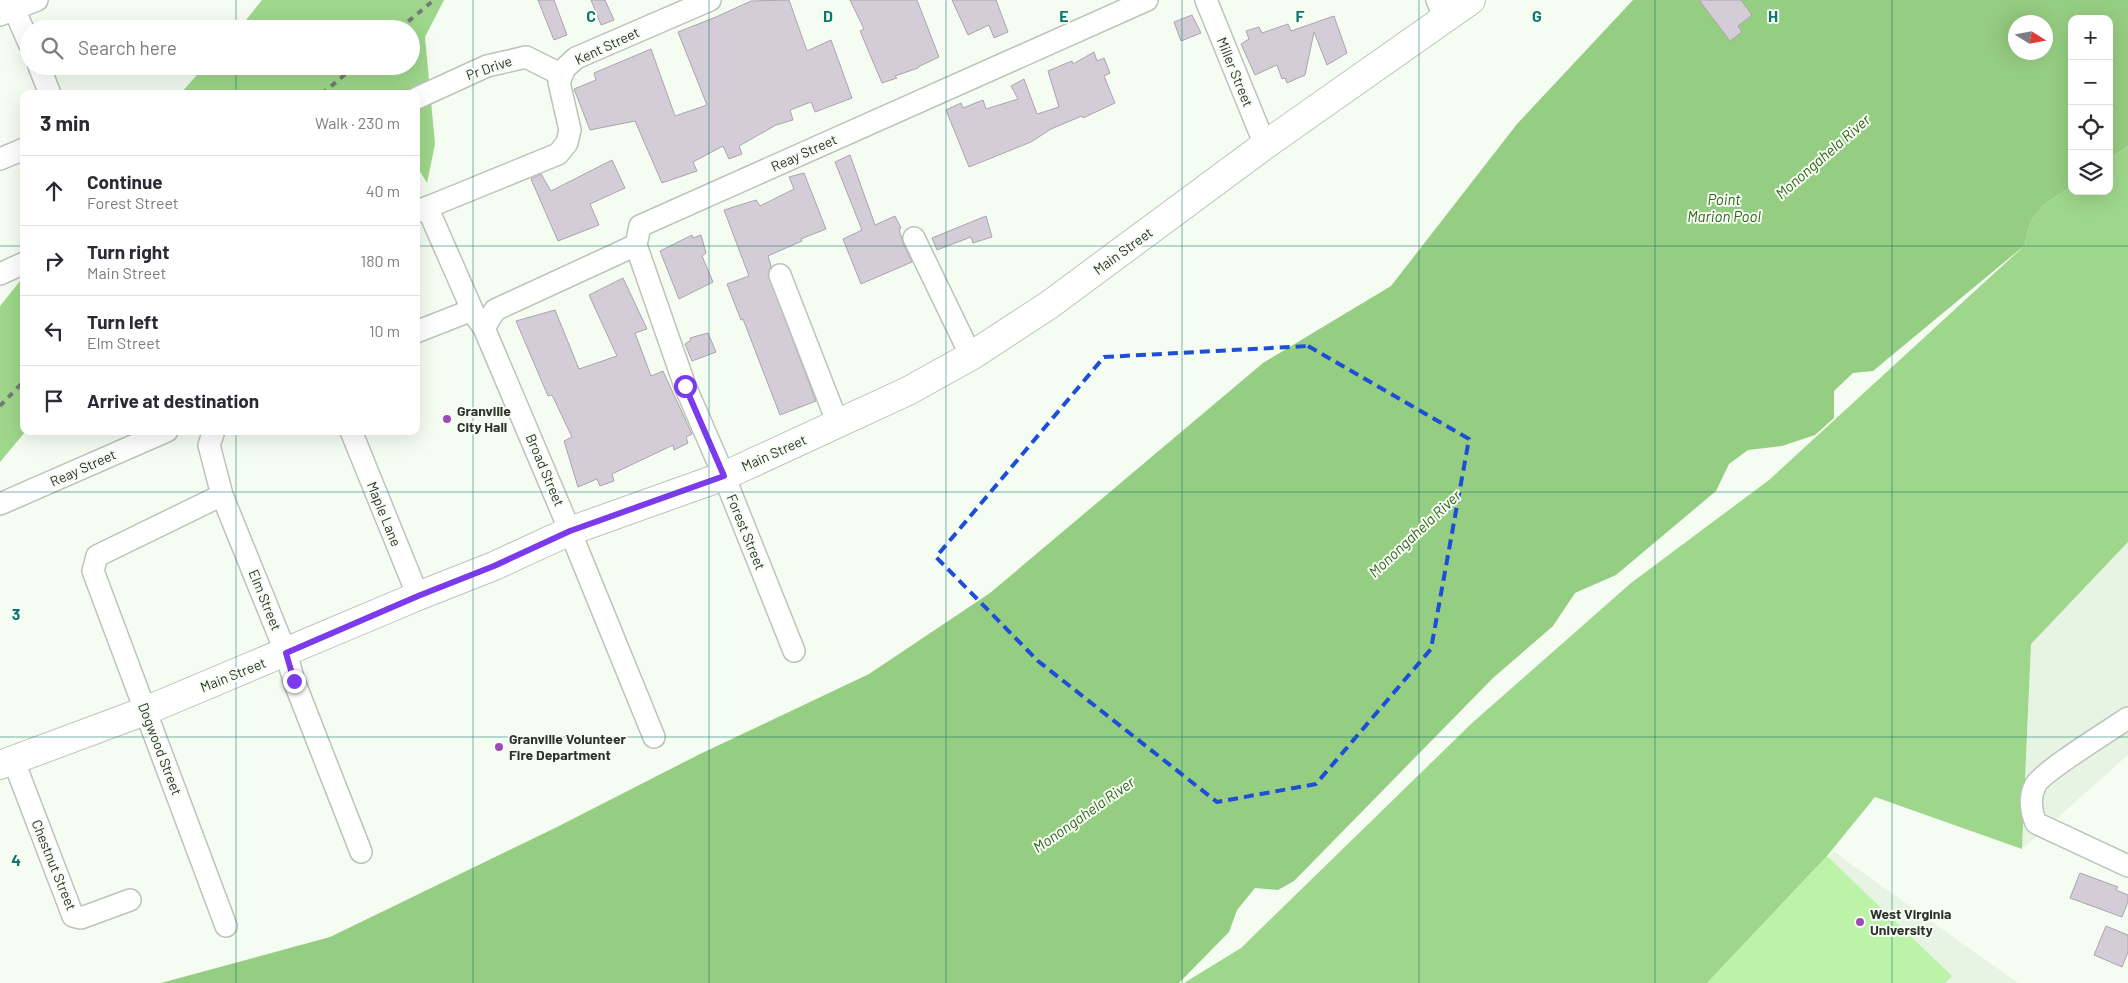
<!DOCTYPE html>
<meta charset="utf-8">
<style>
body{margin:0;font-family:Barlow,sans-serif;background:#f2f2f3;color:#2b2b33}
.controls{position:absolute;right:15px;top:15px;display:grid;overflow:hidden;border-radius:10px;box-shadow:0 5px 20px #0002}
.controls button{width:45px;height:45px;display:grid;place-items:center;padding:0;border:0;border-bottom:1px solid #e1e1e2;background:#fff;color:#2b2b33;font:25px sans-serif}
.compass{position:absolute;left:2008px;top:15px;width:45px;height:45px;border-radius:50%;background:#fff;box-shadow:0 5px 20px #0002;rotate:101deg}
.stop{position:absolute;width:15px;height:15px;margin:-11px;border:4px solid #7c3aed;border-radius:50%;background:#fff}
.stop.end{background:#7c3aed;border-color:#fff;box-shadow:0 1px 5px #0008}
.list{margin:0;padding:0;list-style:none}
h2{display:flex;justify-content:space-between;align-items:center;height:65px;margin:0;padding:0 20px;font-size:21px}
h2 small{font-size:16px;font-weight:400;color:#7c7c81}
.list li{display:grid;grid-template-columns:32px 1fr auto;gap:15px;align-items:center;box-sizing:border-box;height:70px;padding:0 20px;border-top:1px solid #e1e1e2}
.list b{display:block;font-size:19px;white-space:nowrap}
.list p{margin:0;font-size:16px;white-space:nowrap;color:#7c7c81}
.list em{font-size:16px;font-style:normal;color:#7c7c81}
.icon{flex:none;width:28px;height:28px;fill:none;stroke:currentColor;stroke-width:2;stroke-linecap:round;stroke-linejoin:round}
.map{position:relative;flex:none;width:2128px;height:983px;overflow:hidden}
.search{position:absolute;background:#fff;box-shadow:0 5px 20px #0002;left:20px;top:20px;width:400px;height:55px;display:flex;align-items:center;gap:12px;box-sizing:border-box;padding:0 18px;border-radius:28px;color:#7c7c81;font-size:19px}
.panel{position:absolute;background:#fff;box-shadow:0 5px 20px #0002;left:20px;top:90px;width:400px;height:345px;border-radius:10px}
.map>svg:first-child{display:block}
</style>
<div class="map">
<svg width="2128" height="983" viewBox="0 0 2128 983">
<rect width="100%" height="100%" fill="#f5fdf2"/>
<path fill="#e7f4e3" d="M2128 542V755L2022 849 2031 644Z
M1834 851 1848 862 2018 983H1716Z"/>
<path fill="#bcf3a9" d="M1827 856 1952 976 1945 983H1707Z"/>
<path fill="#9ed78b" d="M262 0H444L425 37 435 144 427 183 416 165V94H180L205 66H411V29H239Z
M2128 146V542L2031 644 2022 849 1875 797 1827 856 1707 983H1184L1241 948 1472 723 1631 583 1769 480 2025 245C2030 209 2044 205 2072 186V191H2109V159Z
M24 276V431H26L0 462V306Z"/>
<path fill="#95cd82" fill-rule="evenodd" d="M1633 0H2128V146L2109 159V19H2072V186C2044 205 2030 209 2025 245L1873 371 1853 373 1834 391V418L1815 435 1782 446 1748 450 1729 464 1716 491 1616 575 1575 593 1553 626 1493 678 1294 881 1278 890 1255 888 1237 910 1229 932 1179 983H161L330 937 555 828 700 754 869 674 990 593 1263 363 1391 286 1517 124ZM2016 22H2046V52H2016Z"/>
<path fill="#d4cdd7" stroke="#aba4ae" d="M538 0H554L567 35 554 40Z
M591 0H605L614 20 601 25Z
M789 0 807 51 831 40 852 98 815 112 811 102 790 110 793 120 776 125 739 146 742 154 729 159 723 146 693 162 697 171 662 183 635 121 590 130 574 89 596 80 594 73 651 49 675 116 707 105 678 32 716 17 751 1Z
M850 0H917L939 57 918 67V68L895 76 897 78 882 83 860 31 864 29Z
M952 0H996L1008 32 994 38 989 25 968 35Z
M1699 0H1741L1752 15 1738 26 1742 32 1730 41Z
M1192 15 1201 33 1181 41 1174 22Z
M1334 16 1347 53 1327 65 1314 32 1305 75 1287 83 1285 78 1282 79 1277 65 1255 75 1241 44 1249 39 1246 31 1259 27 1262 33 1288 24 1291 31Z
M1094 52 1097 61 1104 58 1110 73 1104 76 1115 103 1083 118 1082 116 1051 129 1031 142 969 167 946 110 961 103 963 108 983 100 986 109 1018 99 1011 86 1024 79 1037 114 1059 107 1048 71 1072 61 1073 64Z
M850 155 875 225 895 216 901 228 899 229 903 243 912 262 861 284 843 239 862 230 835 162Z
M612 160 625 188 590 204 599 225 558 241 531 179 541 174 551 191Z
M804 173 826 229 801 239 802 241 768 256 771 266 768 274 816 401 780 415 743 319 741 320 727 284 749 276 724 210 756 200 760 206 794 189 789 177Z
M986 216 992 237 973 243 971 237 937 250 932 238Z
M692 235 693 238 701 235 706 253 702 256 713 282 679 299 660 251Z
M623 278 647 329 635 333 651 376 663 371 692 434 686 437 688 443 674 450 673 445 612 474 614 481 600 486 597 479 578 487 564 441 572 437 552 395 548 396 516 321 555 310 579 369 617 356 589 295Z
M708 333 716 352 692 361 685 344 691 340 690 338Z
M2080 873 2118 887 2116 890 2128 895V902L2122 917 2070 898Z
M2106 926 2128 935V952L2122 967 2094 955Z"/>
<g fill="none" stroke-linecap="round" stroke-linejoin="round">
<defs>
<path id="minor" d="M10 0 29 43
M1206 0 1265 145
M1437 0 1445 19
M0 15 37 0
M39 66 50 94
M417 98 487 66 526 57 562 75
M0 159 24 149
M427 207 474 314 484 328 570 531 654 737
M416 212 558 154 567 143 570 130 559 82 565 68 576 58 710 0
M914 238 971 356
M636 245 685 386 724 476 794 651
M0 274 24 263
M780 275 838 424
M484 328 495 310 636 245 640 226 1147 0
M416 332 472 310
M214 431 209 445 222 495 286 653 294 681 361 852
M351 431 418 596
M222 495 97 556 93 571 226 926
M0 504 167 431
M2128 718C2112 729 2040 773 2035 786 2029 798 2031 811 2036 823L2128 866
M13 759 73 916 81 918 130 900"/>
<path id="secondary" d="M0 765 145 711 418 596 494 566 570 531 724 476 908 391 971 356 1049 305 1265 145 1471 0"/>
</defs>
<use href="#minor" stroke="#bcc4ba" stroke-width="24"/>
<use href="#secondary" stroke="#bcc4ba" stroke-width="30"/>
<use href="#minor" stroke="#fff" stroke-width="21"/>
<use href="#secondary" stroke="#fff" stroke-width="28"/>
<path stroke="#767a74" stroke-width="4" stroke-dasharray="6 6" stroke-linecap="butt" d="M399 29 434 0
M322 94 355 66
M0 406 24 381"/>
</g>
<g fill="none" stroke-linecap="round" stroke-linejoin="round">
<path stroke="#7c3aed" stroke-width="6" d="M294 681 286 653 418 596 494 566 570 531 724 476 685 386"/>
</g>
<path fill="none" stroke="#1d4ed8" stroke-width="4" stroke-dasharray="10 6" stroke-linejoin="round" d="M1308 346 1469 439 1431 649 1316 784 1217 802 1038 661 936 557 1104 357Z"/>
<path fill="none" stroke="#0f766e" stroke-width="1" stroke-opacity="0.55" d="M236 0V29M473 0V983M709 0V983M946 0V983M1182 0V983M1419 0V983M1655 0V983M1892 0V983M236 66V94M0 246H24M416 246H2128M236 431V983M0 492H2128M0 737H2128"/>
<g fill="#9e4bba" stroke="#f5fdf2" stroke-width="2">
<circle cx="447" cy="419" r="5"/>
<circle cx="499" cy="747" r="5"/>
<circle cx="1860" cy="922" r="5"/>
</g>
<g text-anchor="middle" stroke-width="4" stroke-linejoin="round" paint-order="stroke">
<g font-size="14" fill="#2e312d" stroke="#f5fdf2">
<text transform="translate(607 46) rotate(-25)" y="5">Kent Street</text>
<text transform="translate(489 68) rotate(-19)" y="5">Pr Drive</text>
<text transform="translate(1235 72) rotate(68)" y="5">Miller Street</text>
<text transform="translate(804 153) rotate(-24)" y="5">Reay Street</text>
<text transform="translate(1123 251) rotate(-36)" y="5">Main Street</text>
<text transform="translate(774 453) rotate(-24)" y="5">Main Street</text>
<text transform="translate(83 468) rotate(-24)" y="5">Reay Street</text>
<text transform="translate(545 470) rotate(67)" y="5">Broad Street</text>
<text transform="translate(384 514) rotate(68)" y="5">Maple Lane</text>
<text transform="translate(746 532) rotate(68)" y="5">Forest Street</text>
<text transform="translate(265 600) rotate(68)" y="5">Elm Street</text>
<text transform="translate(233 675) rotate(-22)" y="5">Main Street</text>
<text transform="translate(160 749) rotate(69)" y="5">Dogwood Street</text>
<text transform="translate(54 865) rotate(68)" y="5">Chestnut Street</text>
</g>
<g font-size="14" font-weight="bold" fill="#2e312d" stroke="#f5fdf2" text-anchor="start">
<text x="457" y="416">Granville<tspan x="457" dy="16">City Hall</tspan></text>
<text x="509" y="744">Granville Volunteer<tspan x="509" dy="16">Fire Department</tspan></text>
<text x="1870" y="919">West Virginia<tspan x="1870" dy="16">University</tspan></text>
</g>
<g font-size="15" font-style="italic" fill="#30631a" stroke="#f5fdf2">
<text transform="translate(1823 157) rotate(-41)" y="5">Monongahela River</text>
<text x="1724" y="205">Point<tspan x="1724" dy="17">Marion Pool</tspan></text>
<text transform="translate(1415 534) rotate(-43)" y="5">Monongahela River</text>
<text transform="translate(1084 815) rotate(-35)" y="5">Monongahela River</text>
</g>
</g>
<g font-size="16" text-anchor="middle" font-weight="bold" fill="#0f766e" stroke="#f5fdf2" stroke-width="4" stroke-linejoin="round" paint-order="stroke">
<text x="591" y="22">C</text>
<text x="828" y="22">D</text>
<text x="1064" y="22">E</text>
<text x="1300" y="22">F</text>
<text x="1537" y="22">G</text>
<text x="1773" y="22">H</text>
<text x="16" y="620">3</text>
<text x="16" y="866">4</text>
</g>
</svg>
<div class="controls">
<button>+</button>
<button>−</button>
<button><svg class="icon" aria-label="locate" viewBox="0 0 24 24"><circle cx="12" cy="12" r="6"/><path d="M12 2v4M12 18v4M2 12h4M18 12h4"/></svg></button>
<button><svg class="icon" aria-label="layers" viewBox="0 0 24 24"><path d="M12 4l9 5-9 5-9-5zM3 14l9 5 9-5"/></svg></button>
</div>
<svg class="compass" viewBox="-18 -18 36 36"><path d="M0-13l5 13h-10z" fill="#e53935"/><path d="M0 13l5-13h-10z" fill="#7c7c81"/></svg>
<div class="stop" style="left:685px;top:386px"></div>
<div class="stop end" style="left:294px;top:681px"></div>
<div class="search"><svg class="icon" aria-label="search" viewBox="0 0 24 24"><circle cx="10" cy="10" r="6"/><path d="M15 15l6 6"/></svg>Search here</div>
<section class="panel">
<h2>3 min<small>Walk · 230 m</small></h2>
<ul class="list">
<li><svg class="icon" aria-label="ahead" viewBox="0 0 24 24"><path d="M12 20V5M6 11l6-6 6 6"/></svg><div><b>Continue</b><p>Forest Street</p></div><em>40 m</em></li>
<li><svg class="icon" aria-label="right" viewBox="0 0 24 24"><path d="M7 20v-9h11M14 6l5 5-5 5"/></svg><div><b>Turn right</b><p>Main Street</p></div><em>180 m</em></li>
<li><svg class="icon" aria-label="left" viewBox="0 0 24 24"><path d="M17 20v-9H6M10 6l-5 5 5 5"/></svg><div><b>Turn left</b><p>Elm Street</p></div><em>10 m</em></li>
<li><svg class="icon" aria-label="arrive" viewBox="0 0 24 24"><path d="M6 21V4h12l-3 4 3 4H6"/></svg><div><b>Arrive at destination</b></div></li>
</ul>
</section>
</div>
